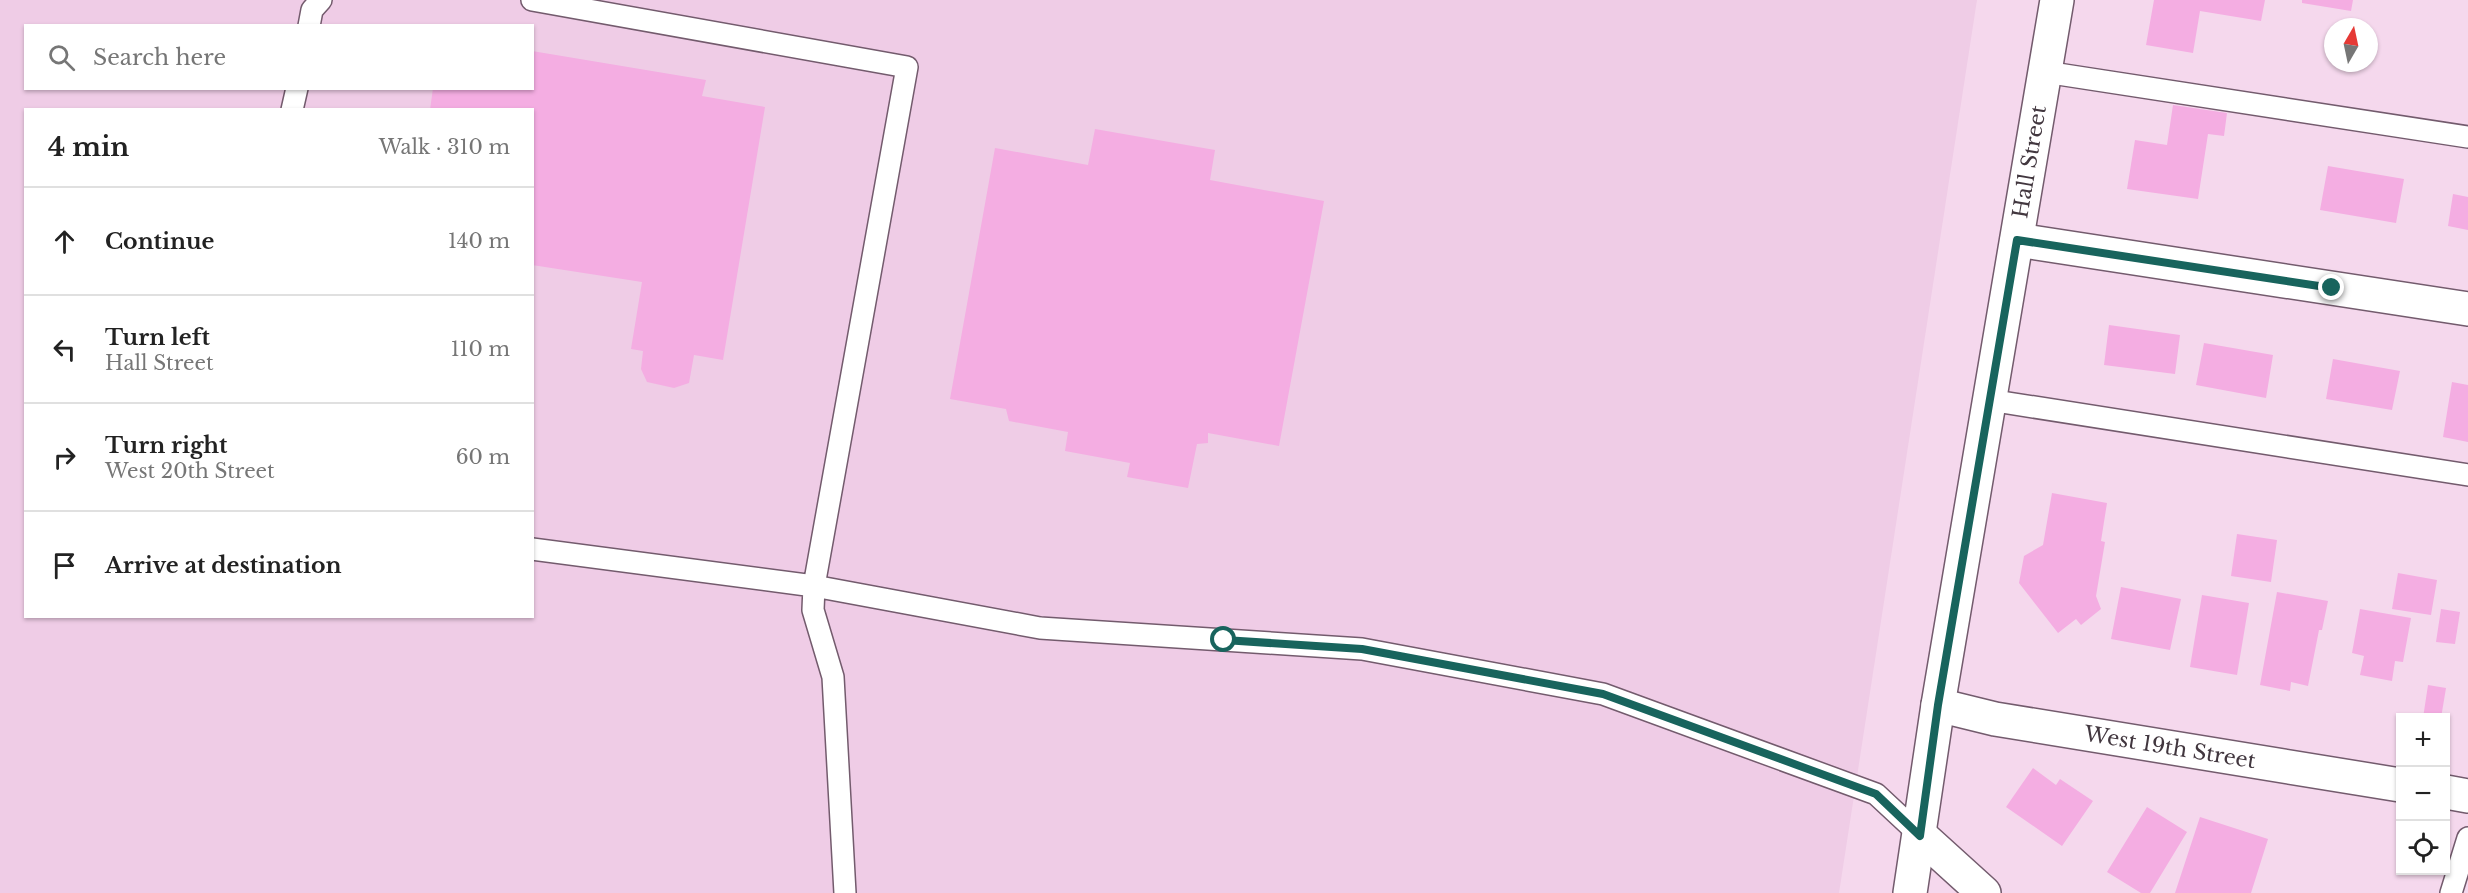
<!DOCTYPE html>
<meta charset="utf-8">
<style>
body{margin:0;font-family:"Libre Baskerville",serif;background:#f6f6f6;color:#222}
.controls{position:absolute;right:18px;bottom:18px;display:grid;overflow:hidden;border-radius:0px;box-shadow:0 2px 4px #0004}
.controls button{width:54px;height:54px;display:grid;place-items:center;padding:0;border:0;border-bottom:2px solid #e0e0e0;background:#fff;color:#222;font:30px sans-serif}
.compass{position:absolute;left:2324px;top:18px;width:54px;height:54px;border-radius:50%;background:#fff;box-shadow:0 2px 4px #0004;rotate:9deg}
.stop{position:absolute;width:18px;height:18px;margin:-14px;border:4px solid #18645d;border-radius:50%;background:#fff}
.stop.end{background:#18645d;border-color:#fff;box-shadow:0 2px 6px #0008}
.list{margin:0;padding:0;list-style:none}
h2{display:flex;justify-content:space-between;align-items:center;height:78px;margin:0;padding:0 24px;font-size:26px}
h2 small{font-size:20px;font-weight:400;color:#767676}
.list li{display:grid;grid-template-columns:39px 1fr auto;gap:18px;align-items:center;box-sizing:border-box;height:108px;padding:0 24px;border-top:2px solid #e0e0e0}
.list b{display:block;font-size:22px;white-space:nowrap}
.list p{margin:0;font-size:20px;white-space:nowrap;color:#767676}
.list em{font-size:20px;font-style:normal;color:#767676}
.icon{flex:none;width:33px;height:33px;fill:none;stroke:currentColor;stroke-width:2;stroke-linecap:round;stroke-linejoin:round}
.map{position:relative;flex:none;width:2468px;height:893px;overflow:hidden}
.search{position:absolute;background:#fff;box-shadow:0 2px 4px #0004;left:24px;top:24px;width:510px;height:66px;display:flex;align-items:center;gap:15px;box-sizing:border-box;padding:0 21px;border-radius:0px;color:#767676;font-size:22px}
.panel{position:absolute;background:#fff;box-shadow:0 2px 4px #0004;left:24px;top:108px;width:510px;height:510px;border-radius:0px}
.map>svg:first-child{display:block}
</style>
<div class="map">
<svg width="2468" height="893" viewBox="0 0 2468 893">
<rect width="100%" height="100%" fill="#f5d8ed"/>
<path fill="#efcce6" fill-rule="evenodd" d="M0 0H1977L1839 893H0ZM26 26H532V88H26ZM26 110H532V616H26Z"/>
<path fill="#f4ade2" d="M2154 0H2265L2261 21 2200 11 2193 53 2146 45Z
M2302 0H2353L2351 11 2302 3Z
M532 51 706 80 702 96 765 107 723 360 694 355 689 383 674 388 647 382 641 369 643 351 631 349 642 282 532 265V110H430L433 88H532Z
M2173 105 2227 113 2224 136 2208 134 2198 199 2127 189 2135 140 2167 145Z
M1095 129 1215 150 1210 180 1324 201 1279 446 1208 433V443L1197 444 1188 488 1127 477 1130 463 1065 451 1068 432 1009 421 1006 409 950 399 995 148 1088 165Z
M2328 166 2404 179 2396 223 2320 210Z
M2453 194 2468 197V230L2448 226Z
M2109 325 2180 335 2175 374 2104 365Z
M2204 343 2273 355 2266 398 2196 385Z
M2333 359 2400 371 2392 410 2326 399Z
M2452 382 2468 385V442L2443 437Z
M2052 493 2107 503 2101 541 2105 542 2096 596 2101 609 2081 625 2076 619 2058 633 2019 583 2024 556 2043 545Z
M2237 534 2277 540 2271 582 2231 576Z
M2398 573 2437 580 2431 615 2392 609Z
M2121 587 2181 599 2170 650 2111 639Z
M2277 592 2328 601 2322 630H2319L2308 686 2291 682 2290 691 2260 685Z
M2202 595 2249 603 2237 675 2190 667Z
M2360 609 2411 618 2403 662 2395 661 2392 681 2360 675 2364 656 2352 653Z
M2441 609 2460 612 2455 644 2436 642Z
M2428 685 2446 688 2441 718H2423Z
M2033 768 2056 785 2060 779 2093 801 2062 846 2006 807Z
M2147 807 2187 832 2150 893H2141L2107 872Z
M2200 817 2268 839 2251 893H2175Z"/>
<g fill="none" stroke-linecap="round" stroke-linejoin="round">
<defs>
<path id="lane" d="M532 0 907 67 814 586 813 610 833 677 845 893
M309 26 312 10 321 0
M2045 72 2468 137
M292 110 297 88
M1989 400 2468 475
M532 549 814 586 1040 628 1362 649 1603 694 1876 794 1920 835
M2451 893 2468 838"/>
<g id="street">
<path d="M2017 240 2468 309"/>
<path id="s1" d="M1938 705 1995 719 2400 785"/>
<path d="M2446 792 2468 796"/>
<path d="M1920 835 1984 893"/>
</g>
<g id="secondary">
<path id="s2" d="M1910 893 1938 705 2057 0"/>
</g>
</defs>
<use href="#lane" stroke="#735b6d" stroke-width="24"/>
<use href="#street" stroke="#735b6d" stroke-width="36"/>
<use href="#secondary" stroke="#735b6d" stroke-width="36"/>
<use href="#lane" stroke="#fff" stroke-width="21"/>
<use href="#street" stroke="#fff" stroke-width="33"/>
<use href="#secondary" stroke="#fff" stroke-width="33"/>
</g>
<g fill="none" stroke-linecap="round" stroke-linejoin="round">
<path stroke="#18645d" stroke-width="8" d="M1224 640 1362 649 1603 694 1876 794 1920 836 1938 705 2017 240 2332 288"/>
</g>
<g text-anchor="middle" stroke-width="4.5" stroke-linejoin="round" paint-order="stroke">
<g font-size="21" fill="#42373f" stroke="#fff">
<text dy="7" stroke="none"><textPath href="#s2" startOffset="741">Hall Street</textPath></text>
<text dy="7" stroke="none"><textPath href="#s1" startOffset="236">West 19th Street</textPath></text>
</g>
</g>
</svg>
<div class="controls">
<button>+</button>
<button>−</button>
<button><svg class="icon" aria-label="locate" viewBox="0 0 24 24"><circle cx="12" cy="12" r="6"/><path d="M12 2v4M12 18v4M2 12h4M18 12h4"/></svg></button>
</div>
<svg class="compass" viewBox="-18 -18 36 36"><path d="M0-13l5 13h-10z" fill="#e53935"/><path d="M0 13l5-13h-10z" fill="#767676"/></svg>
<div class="stop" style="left:1224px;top:640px"></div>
<div class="stop end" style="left:2332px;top:288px"></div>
<div class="search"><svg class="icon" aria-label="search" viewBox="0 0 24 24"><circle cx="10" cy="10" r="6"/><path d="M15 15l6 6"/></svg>Search here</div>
<section class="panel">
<h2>4 min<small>Walk · 310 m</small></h2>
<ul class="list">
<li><svg class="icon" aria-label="ahead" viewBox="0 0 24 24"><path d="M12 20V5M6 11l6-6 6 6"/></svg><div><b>Continue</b></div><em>140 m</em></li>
<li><svg class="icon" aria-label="left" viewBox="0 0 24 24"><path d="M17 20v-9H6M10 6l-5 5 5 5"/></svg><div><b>Turn left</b><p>Hall Street</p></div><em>110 m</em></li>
<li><svg class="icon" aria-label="right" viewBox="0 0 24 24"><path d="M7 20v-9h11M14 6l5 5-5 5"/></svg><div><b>Turn right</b><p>West 20th Street</p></div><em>60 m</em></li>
<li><svg class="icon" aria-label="arrive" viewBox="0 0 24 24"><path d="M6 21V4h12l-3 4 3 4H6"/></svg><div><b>Arrive at destination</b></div></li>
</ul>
</section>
</div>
